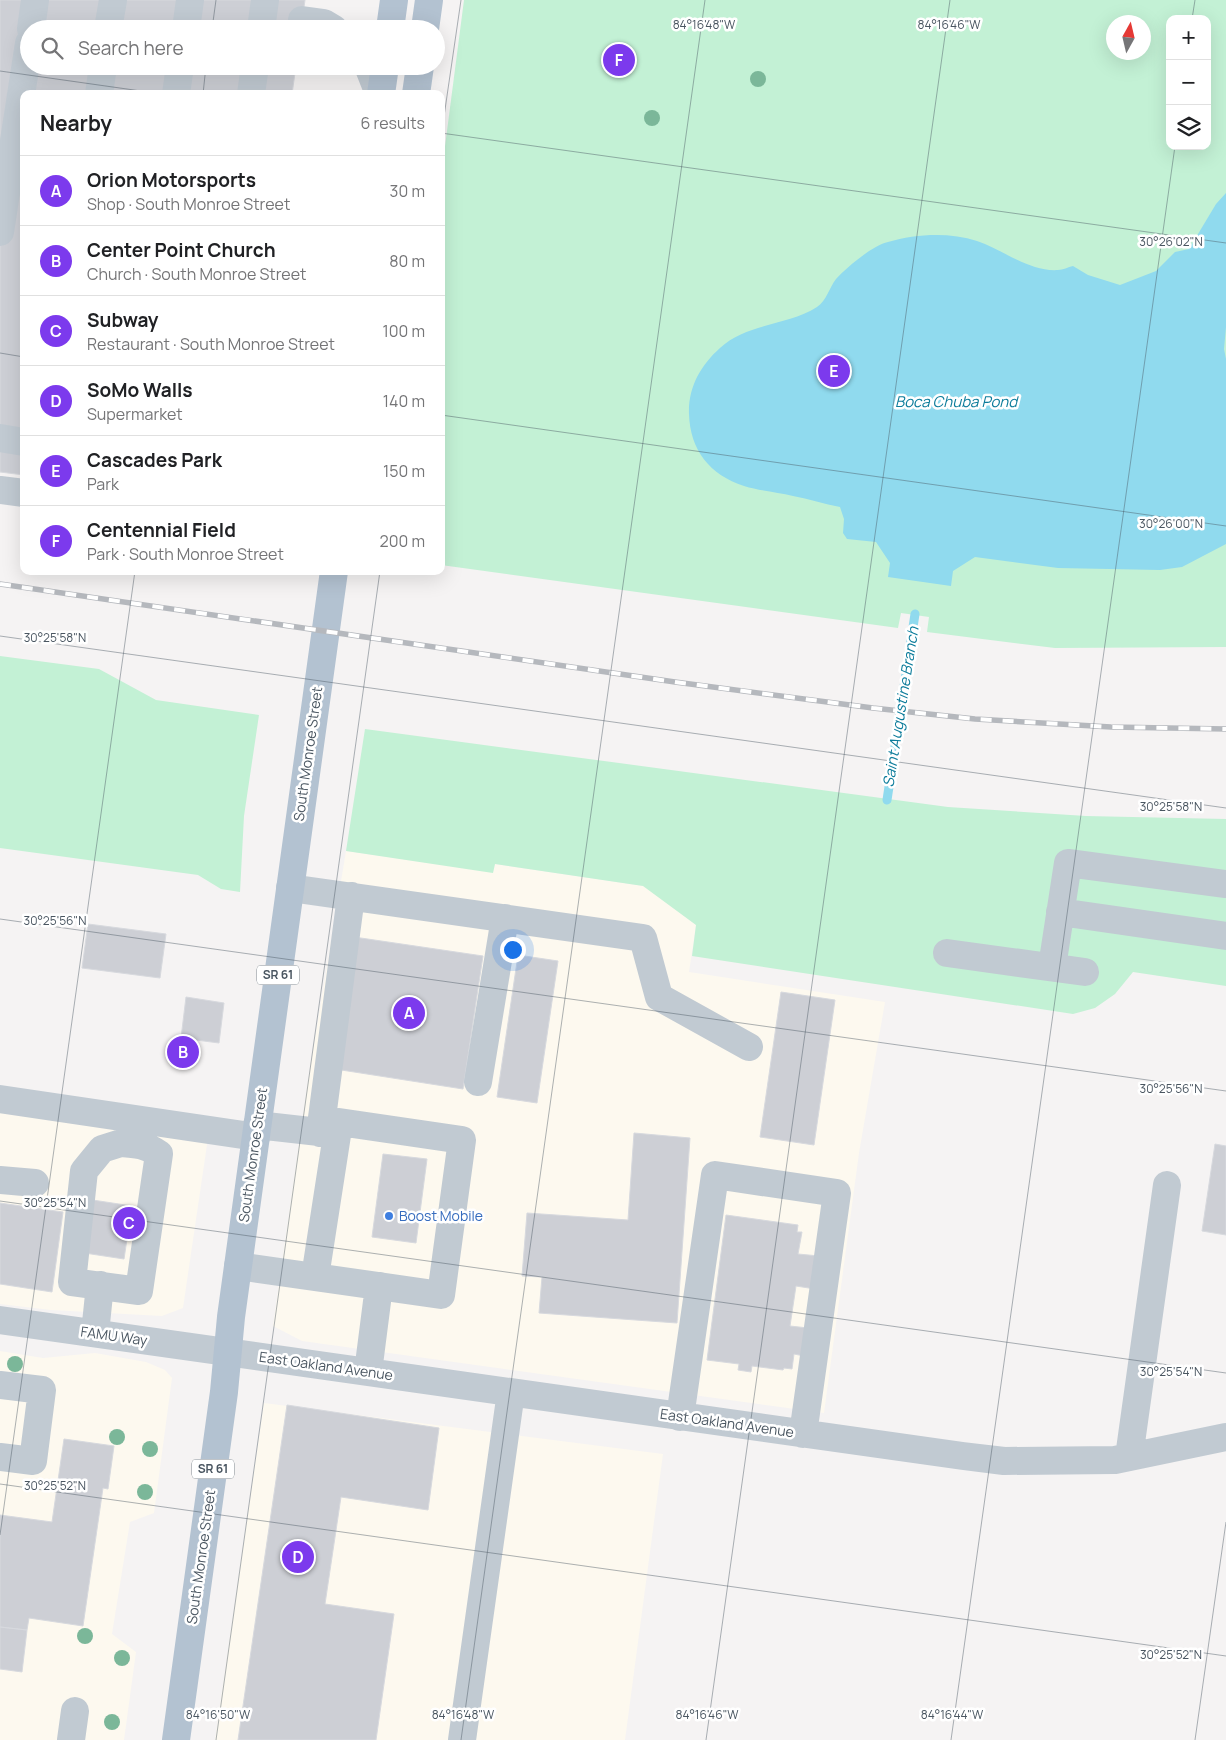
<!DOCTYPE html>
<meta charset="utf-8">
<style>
body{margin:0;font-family:Manrope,sans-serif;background:#f6f6f6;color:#202124}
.controls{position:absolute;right:15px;top:15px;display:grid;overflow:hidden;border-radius:10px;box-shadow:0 5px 20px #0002}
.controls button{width:45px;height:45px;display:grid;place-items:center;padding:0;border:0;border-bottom:1px solid #e0e0e0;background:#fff;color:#202124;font:25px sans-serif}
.compass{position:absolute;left:1106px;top:15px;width:45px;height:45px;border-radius:50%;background:#fff;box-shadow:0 5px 20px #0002;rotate:8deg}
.you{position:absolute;left:512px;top:949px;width:18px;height:18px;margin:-12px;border:4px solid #fff;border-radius:50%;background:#1a73e8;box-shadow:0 0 0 8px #1a73e833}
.badge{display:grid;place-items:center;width:32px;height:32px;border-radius:50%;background:#7c3aed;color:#fff;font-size:16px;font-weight:700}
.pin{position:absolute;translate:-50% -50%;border:2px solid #fff;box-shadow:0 1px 5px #0006}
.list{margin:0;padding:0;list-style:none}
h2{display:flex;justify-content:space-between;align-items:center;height:65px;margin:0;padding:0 20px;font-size:21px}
h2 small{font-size:16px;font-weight:400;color:#757577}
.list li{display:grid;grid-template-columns:32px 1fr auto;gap:15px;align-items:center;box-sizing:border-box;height:70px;padding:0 20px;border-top:1px solid #e0e0e0}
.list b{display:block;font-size:19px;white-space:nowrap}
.list p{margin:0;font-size:16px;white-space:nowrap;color:#757577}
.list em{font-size:16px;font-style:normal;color:#757577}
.icon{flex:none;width:28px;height:28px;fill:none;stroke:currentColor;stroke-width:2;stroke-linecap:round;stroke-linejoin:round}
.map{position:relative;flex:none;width:1226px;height:1740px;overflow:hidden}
.search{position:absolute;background:#fff;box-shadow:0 5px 20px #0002;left:20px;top:20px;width:425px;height:55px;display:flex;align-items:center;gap:12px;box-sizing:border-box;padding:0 18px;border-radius:28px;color:#757577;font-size:19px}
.panel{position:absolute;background:#fff;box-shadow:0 5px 20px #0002;left:20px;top:90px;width:425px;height:485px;border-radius:10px}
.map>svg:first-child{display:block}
</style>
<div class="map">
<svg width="1226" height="1740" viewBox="0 0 1226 1740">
<rect width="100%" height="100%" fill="#f5f3f3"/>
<path fill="#fdf9ef" d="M346 851 493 872 495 864 644 886 696 925 689 972 885 1002 859 1153 824 1413 302 1341 273 1326 308 1081Z
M0 1108 208 1138 183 1308 162 1316 51 1310 0 1304Z
M0 1351 43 1358 95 1353 146 1362 165 1370 172 1378 154 1513 130 1522 112 1634 136 1652 124 1740H0Z
M264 1403 663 1454 625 1740H215Z"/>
<path fill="#c3f1d5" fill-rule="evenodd" d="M464 0H1226V647L1055 648 927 632 929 617 901 613 898 628 441 565V177ZM1170 19H1207V146H1170ZM1114 22H1144V52H1114Z
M0 656 99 669 156 700 259 715 244 816 240 892 221 889 198 875 0 848Z
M365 729 948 807 1086 816 1226 819V986L1133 972 1115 994 1095 1008 1073 1014 692 956 696 925 643 886 495 864 493 873 346 851Z"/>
<path fill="#90daee" d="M1226 193V327L1224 349 1226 359V544L1182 567 1160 570 1058 568 975 557 953 571 951 586 888 577 890 563 876 542 847 539 843 533 844 519 840 507C824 504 809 499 793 496 777 492 760 491 744 486 710 475 690 450 689 414 688 387 701 365 720 348 747 323 787 326 817 307 827 300 829 288 836 279 846 268 873 245 888 242 916 234 949 232 977 241 1003 250 1030 272 1058 270 1063 270 1068 267 1073 266L1088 275 1120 285 1156 271 1175 252 1189 249 1216 204Z"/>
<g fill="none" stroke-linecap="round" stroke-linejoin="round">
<path stroke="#90daee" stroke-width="9" d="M887 800 915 614"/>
</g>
<path fill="#cdcfd5" stroke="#d7d9de" d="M0 0H305L301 29H29V66H296L292 94H24V475L0 472Z
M88 924 166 934 160 978 82 968Z
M354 937 483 956 463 1089 335 1069Z
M518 955 558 961 537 1103 497 1097Z
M781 992 835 1000 814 1145 760 1137Z
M186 997 224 1003 219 1043 181 1038Z
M634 1133 690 1138 677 1323 539 1313 542 1277 522 1276 527 1213 628 1220Z
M1215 1144 1226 1146V1235L1202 1231Z
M383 1154 427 1159 416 1243 372 1237Z
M86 1199 132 1206 124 1259 78 1252Z
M0 1203 63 1212 52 1292 0 1284Z
M726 1215 798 1225 797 1232H802L798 1254 819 1256 815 1289 796 1286 790 1326 808 1328 804 1356 794 1354 792 1369 784 1368 783 1370 752 1366 751 1372 738 1370 739 1364 707 1360Z
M287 1405 439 1428 428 1510 341 1497 325 1604 394 1614 376 1740H238Z
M64 1439 114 1446 108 1489 103 1488 83 1626 29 1618 27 1630 0 1627V1515L52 1522Z
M0 1627 27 1630 22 1672 0 1669Z"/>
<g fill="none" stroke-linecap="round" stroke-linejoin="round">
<path stroke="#c1cad2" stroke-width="28" d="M302 20 324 23 334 29
M31 29 35 0
M108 29 113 0
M186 29 190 0
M261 29 265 0
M368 66 379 94
M99 94 103 66
M176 94 180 66
M251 94 255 66
M0 232 29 43
M0 438 24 442
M0 490 24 493
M290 888 643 938 659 997 749 1047
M1060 912 1226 936
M947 953 1085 972
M1052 967 1068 863 1226 884
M478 1082 505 918
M0 1099 256 1137
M257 1125 337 1134
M320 1133 351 896
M121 1143C136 1144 147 1145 159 1154L139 1291 72 1282 84 1171 102 1149Z
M0 1180 35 1183
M238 1266C305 1276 373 1285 441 1295L462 1140 339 1122 315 1277
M0 1320 963 1456 1004 1461 1115 1460 1226 1437
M95 1333 100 1285
M368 1372 379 1286
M0 1385 42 1390 33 1461 0 1457
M680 1417 715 1175 837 1193 803 1434
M1129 1457 1167 1185
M71 1740 75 1711
M462 1740 511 1392"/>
<path stroke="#b3c2d1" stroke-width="28" d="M390 29 394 0
M425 29 429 0
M381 94 385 66
M416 94 420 66
M176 1740 224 1392 231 1317 334 571"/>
<defs>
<path id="rail" d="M0 584 675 682 873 708 975 719 1111 727 1226 729"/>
</defs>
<use href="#rail" stroke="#b5b8bd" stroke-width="5.5"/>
<use href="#rail" stroke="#fff" stroke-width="4" stroke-dasharray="11" stroke-linecap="butt"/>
</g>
<g fill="#7bb799">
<circle cx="758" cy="79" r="8"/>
<circle cx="652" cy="118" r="8"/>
<circle cx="15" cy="1364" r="8"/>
<circle cx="117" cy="1437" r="8"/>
<circle cx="150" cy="1449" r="8"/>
<circle cx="145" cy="1492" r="8"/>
<circle cx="85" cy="1636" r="8"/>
<circle cx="122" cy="1658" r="8"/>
<circle cx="112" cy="1722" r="8"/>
</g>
<path fill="none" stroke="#4a5661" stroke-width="1" stroke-opacity="0.45" d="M1192 19 1195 0M212 29 216 0M0 71 162 94M203 94 206 66M441 133 1226 243M441 137 461 0M0 353 24 357M441 415 1226 526M0 636 1226 808M0 919 1226 1091M0 1201 1226 1373M0 1484 1226 1656M0 1535 135 571M216 1740 380 571M461 1740 705 0M706 1740 950 0M951 1740 1175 146M1195 1740 1226 1522"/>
<circle fill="#3f7fe0" stroke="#fff" stroke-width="2" cx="389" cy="1216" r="5"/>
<g text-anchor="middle" stroke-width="5" stroke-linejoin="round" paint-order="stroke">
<g fill="#fff" stroke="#808990" stroke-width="1">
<rect x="257" y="965.5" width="42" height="19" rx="4"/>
<rect x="192" y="1459.5" width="42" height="19" rx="4"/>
</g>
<g font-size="12" font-weight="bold" fill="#4a5661">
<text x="278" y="979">SR 61</text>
<text x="213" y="1473">SR 61</text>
</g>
<g font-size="14" fill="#4a5661" stroke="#fff">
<text transform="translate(308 754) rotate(-82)" y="5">South Monroe Street</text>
<text transform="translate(253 1155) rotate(-82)" y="5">South Monroe Street</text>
<text transform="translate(114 1336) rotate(8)" y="5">FAMU Way</text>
<text transform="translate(326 1366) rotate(8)" y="5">East Oakland Avenue</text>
<text transform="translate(727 1423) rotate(8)" y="5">East Oakland Avenue</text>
<text transform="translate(201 1557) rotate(-82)" y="5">South Monroe Street</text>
</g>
<g font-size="14" fill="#366cbe" stroke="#fff" text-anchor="start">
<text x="399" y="1221">Boost Mobile</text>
</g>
<g font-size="15" font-style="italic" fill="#0c7c9b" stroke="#fff">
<text x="956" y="407">Boca Chuba Pond</text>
<text transform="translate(901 707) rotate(-81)" y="5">Saint Augustine Branch</text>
</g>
</g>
<g font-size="12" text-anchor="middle" fill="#4a5661" stroke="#fff" stroke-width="5" stroke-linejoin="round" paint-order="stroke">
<text x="704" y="29">84°16'48"W</text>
<text x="949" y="29">84°16'46"W</text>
<text x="1171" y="246">30°26'02"N</text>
<text x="1171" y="528">30°26'00"N</text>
<text x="55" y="642">30°25'58"N</text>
<text x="1171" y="811">30°25'58"N</text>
<text x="55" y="925">30°25'56"N</text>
<text x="1171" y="1093">30°25'56"N</text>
<text x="55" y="1207">30°25'54"N</text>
<text x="1171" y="1376">30°25'54"N</text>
<text x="55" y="1490">30°25'52"N</text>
<text x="1171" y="1659">30°25'52"N</text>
<text x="218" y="1719">84°16'50"W</text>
<text x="463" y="1719">84°16'48"W</text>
<text x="707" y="1719">84°16'46"W</text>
<text x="952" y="1719">84°16'44"W</text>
</g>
</svg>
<div class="controls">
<button>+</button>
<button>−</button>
<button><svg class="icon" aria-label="layers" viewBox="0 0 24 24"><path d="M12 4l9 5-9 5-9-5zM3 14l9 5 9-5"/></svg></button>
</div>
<svg class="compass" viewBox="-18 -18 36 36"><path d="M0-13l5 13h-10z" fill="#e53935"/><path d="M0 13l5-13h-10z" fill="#757577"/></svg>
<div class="you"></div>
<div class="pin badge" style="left:409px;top:1013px">A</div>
<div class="pin badge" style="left:183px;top:1052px">B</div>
<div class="pin badge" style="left:129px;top:1223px">C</div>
<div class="pin badge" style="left:298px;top:1557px">D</div>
<div class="pin badge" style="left:834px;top:371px">E</div>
<div class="pin badge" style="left:619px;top:60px">F</div>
<div class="search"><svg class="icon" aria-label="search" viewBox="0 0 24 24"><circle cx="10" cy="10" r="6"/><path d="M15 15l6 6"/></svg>Search here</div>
<section class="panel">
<h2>Nearby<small>6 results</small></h2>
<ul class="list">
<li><span class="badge">A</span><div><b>Orion Motorsports</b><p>Shop · South Monroe Street</p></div><em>30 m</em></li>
<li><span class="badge">B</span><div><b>Center Point Church</b><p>Church · South Monroe Street</p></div><em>80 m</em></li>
<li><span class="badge">C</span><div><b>Subway</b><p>Restaurant · South Monroe Street</p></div><em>100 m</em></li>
<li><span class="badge">D</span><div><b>SoMo Walls</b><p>Supermarket</p></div><em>140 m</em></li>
<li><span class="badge">E</span><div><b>Cascades Park</b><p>Park</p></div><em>150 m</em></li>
<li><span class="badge">F</span><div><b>Centennial Field</b><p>Park · South Monroe Street</p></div><em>200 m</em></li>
</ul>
</section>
</div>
